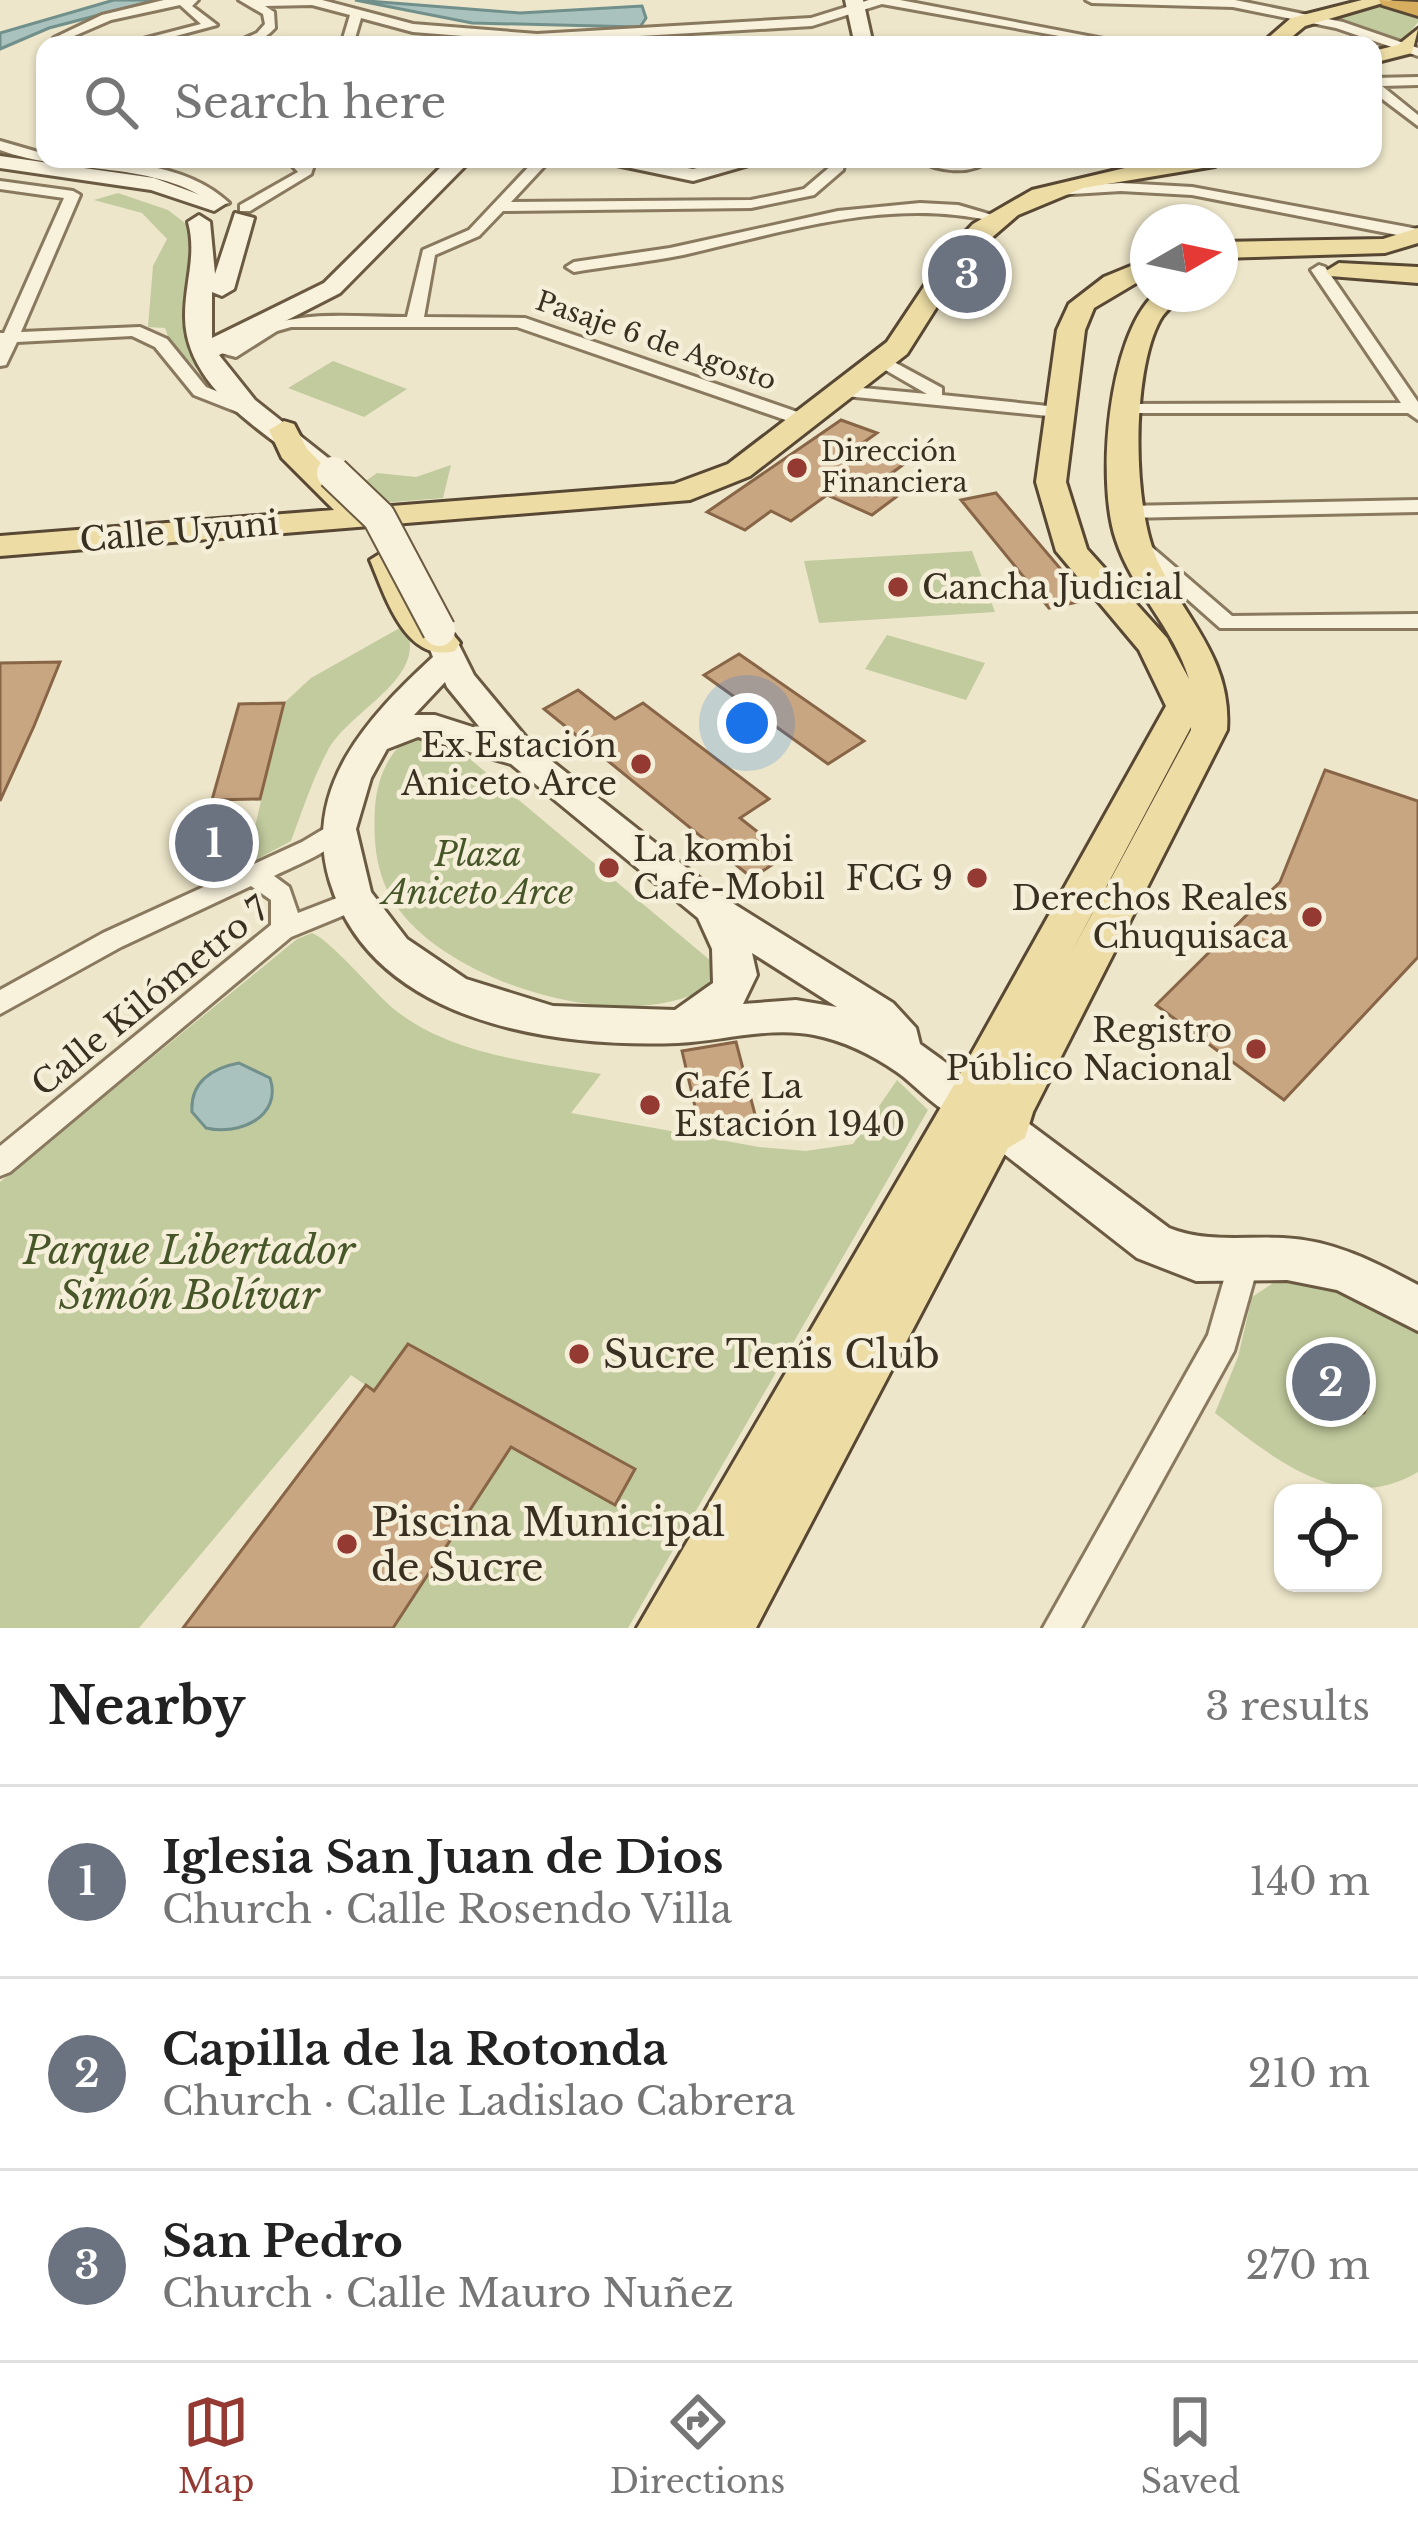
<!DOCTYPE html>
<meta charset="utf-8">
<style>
body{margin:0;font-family:"Libre Baskerville",serif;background:#f6f6f6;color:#222}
.controls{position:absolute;right:36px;bottom:36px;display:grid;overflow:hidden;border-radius:24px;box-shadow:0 3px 9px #0004}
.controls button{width:108px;height:108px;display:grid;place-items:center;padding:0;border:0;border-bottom:3px solid #e0e0e0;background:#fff;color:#222;font:60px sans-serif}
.compass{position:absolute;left:1130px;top:204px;width:108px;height:108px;border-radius:50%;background:#fff;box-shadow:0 3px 9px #0004;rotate:81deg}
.you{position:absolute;left:747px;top:723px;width:42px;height:42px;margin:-30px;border:9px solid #fff;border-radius:50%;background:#1a73e8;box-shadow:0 0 0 18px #1a73e833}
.badge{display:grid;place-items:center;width:78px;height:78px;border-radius:50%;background:#953a32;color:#fff;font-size:39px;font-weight:700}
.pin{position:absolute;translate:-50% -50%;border:6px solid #fff;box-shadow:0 3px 12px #0006}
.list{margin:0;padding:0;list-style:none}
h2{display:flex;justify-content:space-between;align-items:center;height:156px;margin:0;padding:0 48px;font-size:51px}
h2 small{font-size:39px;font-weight:400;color:#767676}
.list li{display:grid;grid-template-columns:78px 1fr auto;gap:36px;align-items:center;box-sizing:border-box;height:192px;padding:0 48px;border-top:3px solid #e0e0e0}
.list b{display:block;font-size:45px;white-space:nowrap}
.list p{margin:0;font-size:39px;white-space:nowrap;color:#767676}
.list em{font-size:39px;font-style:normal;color:#767676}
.icon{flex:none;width:66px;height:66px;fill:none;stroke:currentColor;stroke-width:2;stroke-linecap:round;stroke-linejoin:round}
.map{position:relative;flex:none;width:1418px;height:1628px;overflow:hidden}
.search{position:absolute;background:#fff;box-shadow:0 3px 9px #0004;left:36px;right:36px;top:36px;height:132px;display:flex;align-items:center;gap:30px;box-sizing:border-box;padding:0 42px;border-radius:24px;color:#767676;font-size:45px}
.sheet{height:732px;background:#fff}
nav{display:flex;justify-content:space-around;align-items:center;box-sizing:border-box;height:168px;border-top:3px solid #e0e0e0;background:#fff;font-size:33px;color:#767676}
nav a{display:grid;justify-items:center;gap:6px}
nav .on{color:#953a32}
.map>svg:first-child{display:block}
</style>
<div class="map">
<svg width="1418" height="1628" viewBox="0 0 1418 1628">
<rect width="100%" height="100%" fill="#ede6ca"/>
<path fill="#c2cb9e" d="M1388 3 1418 12V22L1404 40 1324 18Z
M118 193 168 210 194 230 188 342 210 382 170 342 165 328 148 327 153 266 167 239 142 213 94 200Z
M333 361 407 389 364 417 288 388Z
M451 465 443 498 381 503 360 485 377 473 416 477Z
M972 551 995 612 819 623 804 561Z
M405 625C431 679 349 709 327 752 312 780 302 812 291 841L246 865 284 703 311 678Z
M887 635 985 663 966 700 865 669Z
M411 737 446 739 711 961 715 972 710 986C627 1037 456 985 400 911 376 879 373 845 375 807 377 780 388 751 411 737Z
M312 933C332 941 373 992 395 1010 452 1055 532 1062 601 1074L571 1113 759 1147 806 1151 853 1144 897 1080 928 1110 628 1628H393L374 1391 351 1375 139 1628H0V1182L297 939Z
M1313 1281 1418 1330V1472C1343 1517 1273 1458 1215 1413L1238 1357 1252 1297 1273 1283Z"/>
<path fill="#aac2bd" stroke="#71908b" stroke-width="3" d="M114 0H156L49 28 0 49V33Z
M355 0 520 13 642 6 646 18 640 27 472 23Z
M239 1063 270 1078C283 1117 238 1136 206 1128L192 1112C190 1082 212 1068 239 1063Z"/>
<path fill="#c9a682" stroke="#876546" stroke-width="3" d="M841 420 877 433 860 445 904 464 873 487 896 497 872 515 827 495 791 521 771 511 745 530 707 512Z
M996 493 1087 600 1049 608 961 500Z
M739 654 864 741 828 764 704 675Z
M60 662 34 726 0 801V663Z
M578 690 615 719 643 703 769 799 740 818 787 855 752 878 544 709Z
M284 703 260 799 212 800 239 704Z
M1325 770 1418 801V957L1284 1100 1156 1005 1280 882Z
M736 1042 757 1122 701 1132 682 1051Z
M408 1344 635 1469 615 1505 511 1447 393 1628H183L366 1385 374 1391Z
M1315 1345 1334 1346 1360 1363 1372 1396 1364 1413 1333 1419 1307 1405 1297 1391 1294 1360Z"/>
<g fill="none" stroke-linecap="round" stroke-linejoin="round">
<defs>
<path id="street" d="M164 0H198L192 6 217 25 142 45H120L201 24 180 5 111 20 67 39 70 45H58L54 38 102 15Z
M239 0H322L413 24 537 34 811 18 869 0H900L1135 45H1109L882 4 812 26 537 42 413 32 361 18 353 45H341L350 15 312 5 265 6 274 12 275 28C262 42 250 45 230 45L257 33 265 24 263 14Z
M1086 0H1235L1343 22 1418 48V56L1336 28 1233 7 1092 3Z
M1418 77V85L1382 86 1418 115V126L1373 92V78Z
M0 141 45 154V159C104 159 184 160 229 203L217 206C154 159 71 176 0 150Z
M286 159H302L313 168 311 174 250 211H240V205L298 172Z
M536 159H551L511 202 751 200 804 189 831 166V159H845L843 170 814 195 751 208 503 211 479 236 435 255 424 317 525 318 812 417V425H800L517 327H291L277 331 236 357 221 353C273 305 342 317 407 317L423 250 469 230Z
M915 159 962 163 991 159C970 177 938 171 915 159Z
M0 181 73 191 80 195 21 332 140 327 167 339 206 387 262 409V417H250L194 395 155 347 132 336 17 342 6 365 0 366V333H4L64 198 0 189Z
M1121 183 1192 187 1418 229V239L1192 195 1121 191 1056 195 1049 191 1056 187Z
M920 203 958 205 999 217 992 221C888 197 785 232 683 255 647 262 610 266 574 272L566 267 574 262 670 248 838 211Z
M1319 265 1325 267 1418 402V420L1408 413H1122V405L1128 404 1401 403 1311 270Z
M881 355 942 388V395L1058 407 1067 412 1058 417 835 395V387L841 386 927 394 875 364V356Z
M1418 500V512L1125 518 1115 512 1125 506Z
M1139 540 1146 542 1232 616 1418 614V628H1220L1132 550 1129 546Z
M337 821 349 830C331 853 300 863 274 876L289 887 298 913 355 891 364 893 368 900 364 907 291 937 10 1172 0 1176V1146L271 925V900L251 886 121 947 0 1014V990L103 933 302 842Z
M1244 1248 1255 1252 1259 1262 1234 1351 1081 1628H1043L1208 1335 1229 1262 1233 1252Z"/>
<path id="secondary" d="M845 0H863L873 45H855Z
M0 156 154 178 225 204 214 211 151 190 0 168Z
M449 159H472L340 293 219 355 255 400 347 473 343 479C321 485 304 464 287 451 242 418 184 376 185 315 185 282 197 255 188 222L199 215 210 222 215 274 235 213 254 218 234 289 222 296 212 292V338L324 283Z
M588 159H636L693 169 733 159H770L693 181Z
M443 632 454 635 474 675 534 747 726 899 893 1003 916 1028 920 1044 981 1088 987 1101 981 1114C976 1115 968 1118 964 1118 941 1116 915 1084 897 1072 871 1054 844 1041 814 1035 770 1026 722 1041 678 1043 554 1048 373 1023 330 882 301 788 368 717 433 657L427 642ZM445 682 447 687 482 730 435 715H414ZM418 737 511 764 698 918 712 949 713 983 675 1010 553 1006 466 979 407 939 371 892 356 829 371 778 387 749ZM752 953 837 1007 796 1000 743 1004 757 975Z
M1005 1112 1020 1117 1169 1228C1207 1243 1243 1236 1283 1238 1333 1240 1375 1262 1418 1285V1331L1337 1290 1287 1280 1196 1281 1137 1258 990 1143 983 1130 990 1117Z"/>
<path id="primary" d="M1362 0H1393L1305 26 1282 45H1260L1291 18Z
M1418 29 1412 53 1373 63V51L1398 45Z
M1163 159H1226L1215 166 1083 188 1018 215 967 259 907 354 750 476 690 500 0 556V536L334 510 282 458 269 430 284 421 294 424 307 449 366 508 674 484 728 464 887 342 949 249 973 224 1032 190Z
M1418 228V243L1385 253 1220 258V242L1383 239Z
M1148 259V276L1094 308 1085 330 1066 482 1087 549 1167 638 1189 679C1174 628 1132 590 1116 540 1096 483 1108 336 1155 294H1185C1177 303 1166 309 1160 320 1131 373 1132 511 1159 564 1188 622 1232 661 1227 730L1033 1112 1025 1138 1008 1148 756 1628H637L955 1083 1166 706 1139 650 1056 551 1036 482 1057 330 1069 304 1104 277ZM1191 727V730L1070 955Z
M1339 263 1418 267V283L1330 276 1326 271Z
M386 550C414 557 412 597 429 617 438 627 452 631 460 643L455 651C405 664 385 595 370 560Z"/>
<path id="highway" d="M1379 0 1418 2V16L1382 5Z"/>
</defs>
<use href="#street" stroke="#89795f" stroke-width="6"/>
<use href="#secondary" stroke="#6b5a42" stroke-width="6"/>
<use href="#primary" stroke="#574733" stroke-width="6"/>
<use href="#highway" stroke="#574733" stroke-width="6"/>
<use href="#street" fill="#f8f2dd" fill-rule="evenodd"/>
<use href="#secondary" fill="#f8f2dd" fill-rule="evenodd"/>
<use href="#primary" fill="#eddda5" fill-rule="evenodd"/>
<use href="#highway" fill="#d7ad60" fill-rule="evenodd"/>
<defs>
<path id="secondary-bridge" d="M333 473 379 517 439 630"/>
</defs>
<use href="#secondary-bridge" stroke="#6b5a42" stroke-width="36" stroke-linecap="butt"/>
<use href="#secondary-bridge" stroke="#f8f2dd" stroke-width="32"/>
</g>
<g fill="#953a32" stroke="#f5efd9" stroke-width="4.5">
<circle cx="797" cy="468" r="12"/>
<circle cx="898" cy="587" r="12"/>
<circle cx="641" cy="764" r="12"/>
<circle cx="609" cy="868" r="12"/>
<circle cx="977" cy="878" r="12"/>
<circle cx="1312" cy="917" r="12"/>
<circle cx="1256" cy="1049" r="12"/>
<circle cx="650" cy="1105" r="12"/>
<circle cx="579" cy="1354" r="12"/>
<circle cx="347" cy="1544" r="12"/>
</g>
<g text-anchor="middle" stroke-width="9" stroke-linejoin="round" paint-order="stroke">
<g font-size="27" fill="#3a3022" stroke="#f5efd9">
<text transform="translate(656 341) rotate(19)" y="9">Pasaje 6 de Agosto</text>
</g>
<g font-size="27" fill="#3a3022" stroke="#f5efd9" text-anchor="start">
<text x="821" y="461">Dirección<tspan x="821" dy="31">Financiera</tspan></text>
</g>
<g font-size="33" fill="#3a3022" stroke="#f5efd9">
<text transform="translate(179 531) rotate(-5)" y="12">Calle Uyuni</text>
<text transform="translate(150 996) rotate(-39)" y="12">Calle Kilómetro 7</text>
</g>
<g font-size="33" fill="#3a3022" stroke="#f5efd9" text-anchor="end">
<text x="922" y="599" text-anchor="start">Cancha Judicial</text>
<text x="617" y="757">Ex Estación<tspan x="617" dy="38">Aniceto Arce</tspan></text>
<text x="633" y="861" text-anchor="start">La kombi<tspan x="633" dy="38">Cafe-Mobil</tspan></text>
<text x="953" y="890">FCG 9</text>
<text x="1288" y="910">Derechos Reales<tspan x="1288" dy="38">Chuquisaca</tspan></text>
<text x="1232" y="1042">Registro<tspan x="1232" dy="38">Público Nacional</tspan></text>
<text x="674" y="1098" text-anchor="start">Café La<tspan x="674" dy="38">Estación 1940</tspan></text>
</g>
<g font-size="33" font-style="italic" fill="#475629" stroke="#f5efd9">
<text x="478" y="866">Plaza<tspan x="478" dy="38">Aniceto Arce</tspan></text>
</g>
<g font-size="39" font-style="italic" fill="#475629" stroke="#f5efd9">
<text x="189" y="1264">Parque Libertador<tspan x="189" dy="45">Simón Bolívar</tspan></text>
</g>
<g font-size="39" fill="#3a3022" stroke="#f5efd9" text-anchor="start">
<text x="603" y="1368">Sucre Tenis Club</text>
<text x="371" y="1536">Piscina Municipal<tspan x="371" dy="45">de Sucre</tspan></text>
</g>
</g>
</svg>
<div class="controls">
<button><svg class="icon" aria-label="locate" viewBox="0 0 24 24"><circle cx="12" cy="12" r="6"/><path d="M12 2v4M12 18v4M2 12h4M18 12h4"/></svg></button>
</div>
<svg class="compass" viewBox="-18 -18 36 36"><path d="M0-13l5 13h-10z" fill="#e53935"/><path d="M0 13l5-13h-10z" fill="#767676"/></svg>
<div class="you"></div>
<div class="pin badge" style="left:214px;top:843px;background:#6b7280">1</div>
<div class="pin badge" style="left:1331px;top:1382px;background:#6b7280">2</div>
<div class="pin badge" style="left:967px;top:274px;background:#6b7280">3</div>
<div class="search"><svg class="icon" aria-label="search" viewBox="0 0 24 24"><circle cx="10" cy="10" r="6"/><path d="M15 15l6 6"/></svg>Search here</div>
</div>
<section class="sheet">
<h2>Nearby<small>3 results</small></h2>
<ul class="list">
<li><span class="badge" style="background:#6b7280">1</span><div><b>Iglesia San Juan de Dios</b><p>Church · Calle Rosendo Villa</p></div><em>140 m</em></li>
<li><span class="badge" style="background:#6b7280">2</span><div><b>Capilla de la Rotonda</b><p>Church · Calle Ladislao Cabrera</p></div><em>210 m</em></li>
<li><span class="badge" style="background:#6b7280">3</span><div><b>San Pedro</b><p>Church · Calle Mauro Nuñez</p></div><em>270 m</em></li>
</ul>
</section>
<nav>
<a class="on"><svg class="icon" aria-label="map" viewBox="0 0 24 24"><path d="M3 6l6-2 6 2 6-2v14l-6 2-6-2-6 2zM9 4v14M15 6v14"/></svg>Map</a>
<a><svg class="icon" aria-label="directions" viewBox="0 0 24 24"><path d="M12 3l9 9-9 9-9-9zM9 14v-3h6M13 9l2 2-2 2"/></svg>Directions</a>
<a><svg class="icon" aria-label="saved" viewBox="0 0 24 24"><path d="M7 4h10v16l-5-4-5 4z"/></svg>Saved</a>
</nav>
